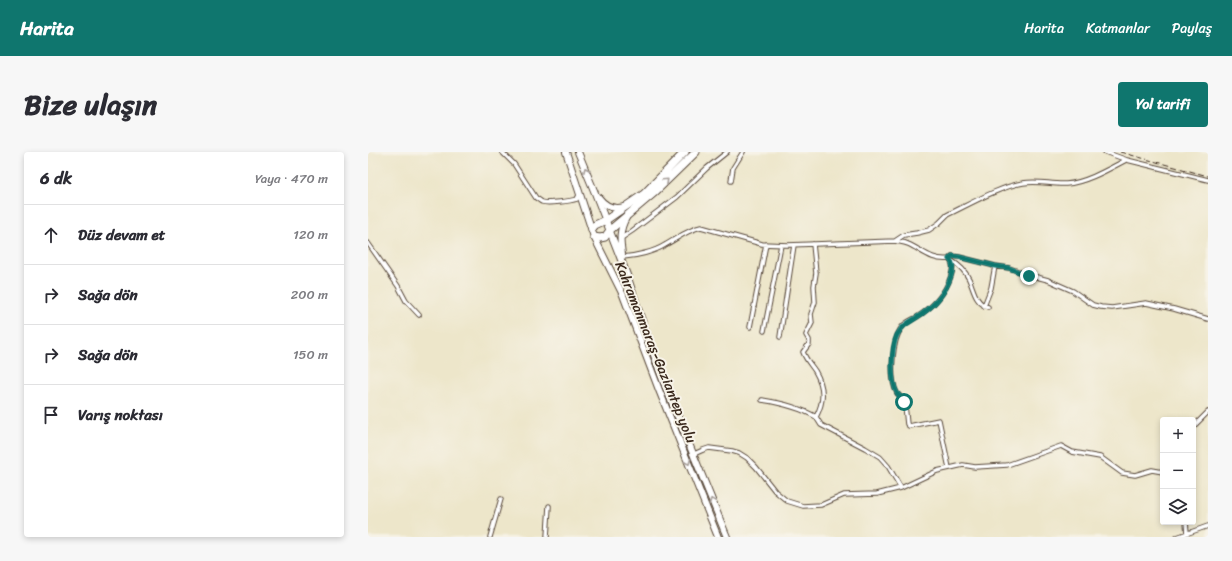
<!DOCTYPE html>
<html lang="tr">
<meta charset="utf-8">
<style>
body{margin:0;font-family:Sriracha,sans-serif;background:#f7f7f7;color:#2b2b33}
.controls{position:absolute;right:12px;bottom:12px;display:grid;overflow:hidden;border-radius:4px;box-shadow:0 2px 6px #0003}
.controls button{width:36px;height:36px;display:grid;place-items:center;padding:0;border:0;border-bottom:1px solid #e1e1e2;background:#fff;color:#2b2b33;font:20px sans-serif}
.stop{position:absolute;width:12px;height:12px;margin:-9px;border:3px solid #0f766e;border-radius:50%;background:#fff}
.stop.end{background:#0f766e;border-color:#fff;box-shadow:0 1px 4px #0008}
.list{margin:0;padding:0;list-style:none}
h2{display:flex;justify-content:space-between;align-items:center;height:52px;margin:0;padding:0 16px;font-size:17px}
h2 small{font-size:13px;font-weight:400;color:#7c7c81}
.list li{display:grid;grid-template-columns:26px 1fr auto;gap:12px;align-items:center;box-sizing:border-box;height:60px;padding:0 16px;border-top:1px solid #e1e1e2}
.list b{display:block;font-size:15px;white-space:nowrap}
.list em{font-size:13px;font-style:normal;color:#7c7c81}
.icon{flex:none;width:22px;height:22px;fill:none;stroke:currentColor;stroke-width:2;stroke-linecap:round;stroke-linejoin:round}
.map{position:relative;flex:none;width:840px;height:385px;overflow:hidden;border-radius:4px}
header{display:flex;align-items:center;gap:24px;box-sizing:border-box;height:56px;padding:0 20px;background:#0f766e;color:#fff}
header strong{font-size:19px}
nav{display:flex;gap:22px;margin-inline-start:auto;font-size:14px}
.intro{display:flex;align-items:center;justify-content:space-between;box-sizing:border-box;height:96px;padding:0 24px}
h1{margin:0;font-size:28px}
.button{padding:10px 18px;border-radius:4px;background:#0f766e;color:#fff;font-size:14px;font-weight:700}
main{display:flex;gap:24px;padding:0 24px}
aside{flex:1;background:#fff;border-radius:4px;box-shadow:0 2px 6px #0003}
.map>svg:first-child{display:block}
</style>
<header>
<strong>Harita</strong>
<nav><a>Harita</a><a>Katmanlar</a><a>Paylaş</a></nav>
</header>
<div class="intro"><h1>Bize ulaşın</h1><a class="button">Yol tarifi</a></div>
<main>
<aside>
<h2>6 dk<small>Yaya · 470 m</small></h2>
<ul class="list">
<li><svg class="icon" aria-label="ahead" viewBox="0 0 24 24"><path d="M12 20V5M6 11l6-6 6 6"/></svg><div><b>Düz devam et</b></div><em>120 m</em></li>
<li><svg class="icon" aria-label="right" viewBox="0 0 24 24"><path d="M7 20v-9h11M14 6l5 5-5 5"/></svg><div><b>Sağa dön</b></div><em>200 m</em></li>
<li><svg class="icon" aria-label="right" viewBox="0 0 24 24"><path d="M7 20v-9h11M14 6l5 5-5 5"/></svg><div><b>Sağa dön</b></div><em>150 m</em></li>
<li><svg class="icon" aria-label="arrive" viewBox="0 0 24 24"><path d="M6 21V4h12l-3 4 3 4H6"/></svg><div><b>Varış noktası</b></div></li>
</ul>
</aside>
<div class="map">
<svg width="840" height="385" viewBox="0 0 840 385">
<rect width="100%" height="100%" fill="#f7f3e8"/>
<filter id="ink" filterUnits="userSpaceOnUse"><feTurbulence type="fractalNoise" baseFrequency=".025" numOctaves="2"/><feDisplacementMap in="SourceGraphic" scale="8" xChannelSelector="R" yChannelSelector="G"/><feConvolveMatrix kernelMatrix="1 2 1 2 8 2 1 2 1" color-interpolation-filters="sRGB"/></filter>
<filter id="wash" filterUnits="userSpaceOnUse"><feTurbulence type="fractalNoise" baseFrequency=".012" numOctaves="4" result="noise"/><feDisplacementMap in="SourceGraphic" scale="16" xChannelSelector="R" yChannelSelector="G"/><feGaussianBlur stdDeviation="0.9" result="paint"/><feColorMatrix in="noise" values="0 0 0 0 0 0 0 0 0 0 0 0 0 0 0 0 0 1.4 0 .05"/><feComposite in="paint" operator="in"/></filter>
<g filter="url(#wash)">
<rect width="100%" height="100%" fill="#ede6ca"/>
</g>
<g filter="url(#ink)">
<g fill="none" stroke-linecap="round" stroke-linejoin="round">
<defs>
<path id="minor" d="M134 0 146 12 168 46C170 47 172 49 174 50 180 52 203 49 209 47L211 43
M737 0 759 8 840 28
M363 29 365 16 375 0
M252 87 264 79 309 45 339 16 359 0
M527 89 536 83 549 81 561 78 571 71 579 63C602 52 631 35 655 31 670 28 684 33 698 32 717 31 741 17 758 8
M0 91 30 134 38 149 51 163
M445 92 448 121 446 134 447 150 443 162 444 171 438 183 441 188V192L435 200C438 208 443 213 447 219 457 236 456 249 448 265L453 273 497 296 512 305 520 314 533 336
M255 105C268 104 286 100 297 93 310 86 319 78 333 75L394 92 420 93 527 89C531 90 536 90 540 92 554 98 563 109 581 107L584 104 591 105 627 114 641 116 661 123 680 128 705 139 725 153 733 155 744 156 778 151 806 157 840 167
M584 109C591 113 597 119 601 127 606 138 607 151 620 155
M616 154 623 136 627 114
M382 175 398 92
M396 179 413 93
M412 185 426 93
M394 248C414 251 431 255 448 265
M825 275 840 260
M326 302 335 298 341 296 364 299 371 301 379 306 388 315 407 339 419 349 435 354 453 353 476 343 509 342 533 336 569 319 595 313 607 315 639 313 693 294 704 300 732 305 754 321 767 323 784 318 795 320
M581 316 571 268 541 274 539 272C538 265 538 257 536 251 535 246 531 244 529 241 521 227 524 188 534 175 538 170 544 168 549 165 565 155 577 142 583 124 585 118 586 111 581 107
M818 370 819 381
M122 385 133 347
M179 385 181 354
M809 385 840 374"/>
<path id="trunk" d="M198 0 226 85 255 143 291 238 350 385
M210 0 227 41 259 123 277 178 295 228 359 385
M231 46C237 54 245 58 256 55
M254 102C252 88 251 78 258 66"/>
<path id="motorway" d="M224 77 227 73 238 68 276 42 317 0
M226 85 232 86 237 85 242 78 287 40 328 0"/>
</defs>
<use href="#minor" stroke="#564638" stroke-width="5.5"/>
<use href="#trunk" stroke="#564638" stroke-width="8"/>
<use href="#motorway" stroke="#564638" stroke-width="9"/>
<use href="#minor" stroke="#fff" stroke-width="3.5"/>
<use href="#trunk" stroke="#fff" stroke-width="6"/>
<use href="#motorway" stroke="#fff" stroke-width="7"/>
<path stroke="#3b2a1e" stroke-width="1" stroke-dasharray="6 3" stroke-linecap="butt" d="M752 0 840 24"/>
</g>
<defs><path id="oneway-chevron" d="M-2-3.5L2.5 0L-2 3.5" fill="none" stroke-width="1.6" stroke-linecap="round" stroke-linejoin="round"/></defs>
<g stroke="#a79f9a">
<use href="#oneway-chevron" transform="translate(218 18) rotate(-113)"/>
<use href="#oneway-chevron" transform="translate(298 29) rotate(-43)"/>
<use href="#oneway-chevron" transform="translate(320 310) rotate(68)"/>
<use href="#oneway-chevron" transform="translate(344 349) rotate(-111)"/>
</g>
</g>
<g fill="none" stroke-linecap="round" stroke-linejoin="round" filter="url(#ink)">
<path stroke="#0f766e" stroke-width="5" d="M536 250C534 246 531 244 529 241 522 228 523 196 529 183 535 172 544 169 554 162 568 152 578 140 583 124 585 118 586 111 581 107L584 104 591 105 627 114 641 116 661 124"/>
</g>
<g text-anchor="middle" stroke-width="4" stroke-linejoin="round" paint-order="stroke">
<g font-size="14" fill="#3b2a1e" stroke="#f7f3e8">
<text transform="translate(288 200) rotate(68)" y="5">Kahramanmaraş-Gaziantep yolu</text>
</g>
</g>
</svg>
<div class="controls">
<button>+</button>
<button>−</button>
<button><svg class="icon" aria-label="layers" viewBox="0 0 24 24"><path d="M12 4l9 5-9 5-9-5zM3 14l9 5 9-5"/></svg></button>
</div>
<div class="stop" style="left:536px;top:250px"></div>
<div class="stop end" style="left:661px;top:124px"></div>
</div>
</main>
